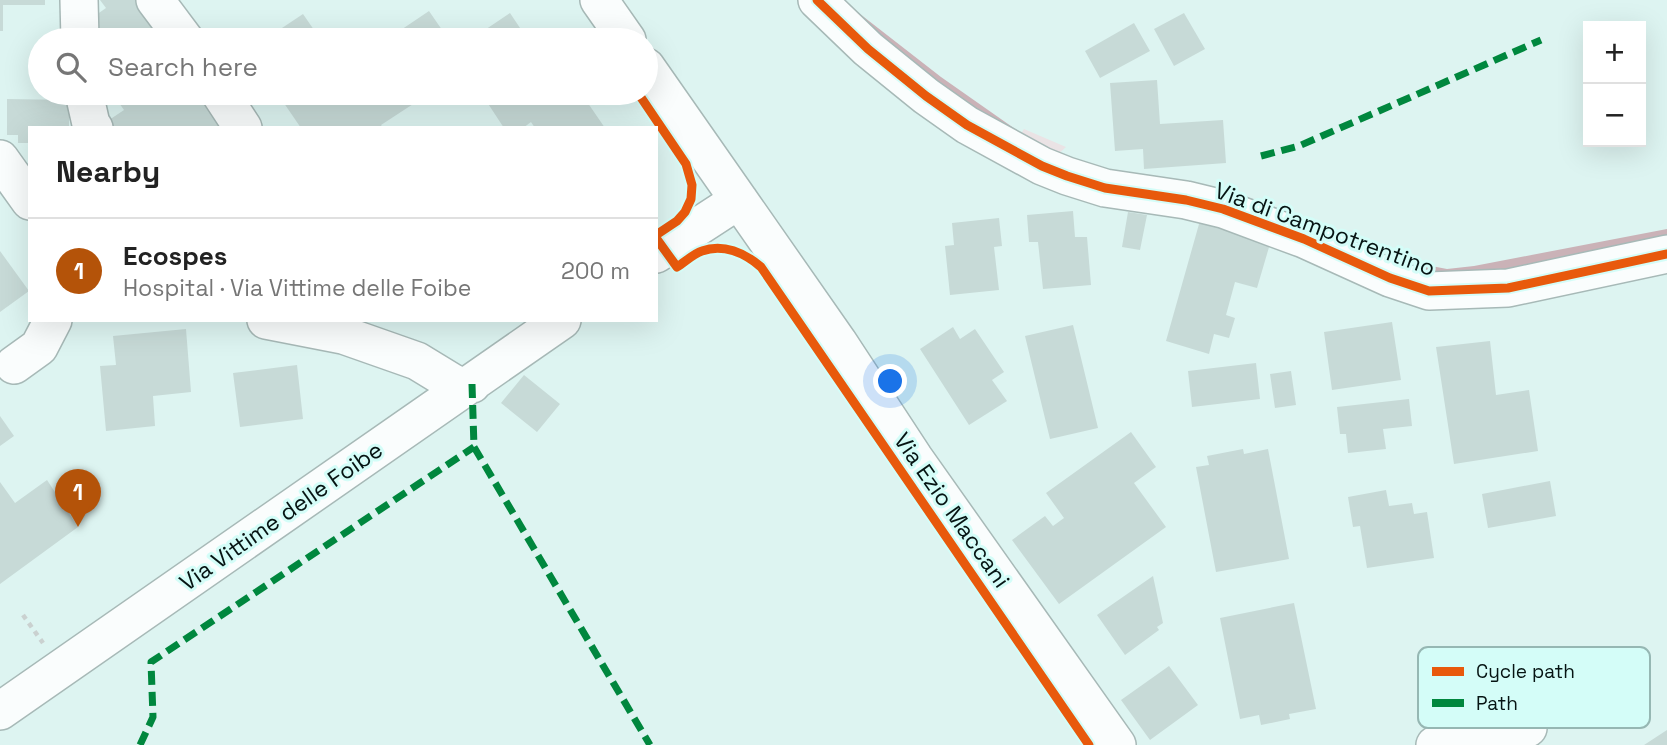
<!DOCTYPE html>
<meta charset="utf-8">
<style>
body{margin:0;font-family:"Space Grotesk",sans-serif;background:#f2f2f2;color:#222}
.controls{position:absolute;right:21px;top:21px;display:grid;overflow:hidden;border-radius:0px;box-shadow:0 7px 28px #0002}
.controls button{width:63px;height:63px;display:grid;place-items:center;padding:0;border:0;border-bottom:2px solid #e0e0e0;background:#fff;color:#222;font:35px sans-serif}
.you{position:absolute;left:891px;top:382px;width:24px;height:24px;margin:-18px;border:5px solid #fff;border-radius:50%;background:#1a73e8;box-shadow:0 0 0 10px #1a73e833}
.badge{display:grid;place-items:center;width:46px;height:46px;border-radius:50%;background:#b45309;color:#fff;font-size:23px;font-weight:700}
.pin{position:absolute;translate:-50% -58px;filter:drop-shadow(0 2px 4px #0008)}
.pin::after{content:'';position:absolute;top:37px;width:24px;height:21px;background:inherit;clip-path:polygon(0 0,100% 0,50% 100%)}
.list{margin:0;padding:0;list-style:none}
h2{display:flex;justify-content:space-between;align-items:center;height:91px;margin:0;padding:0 28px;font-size:30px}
h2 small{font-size:23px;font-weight:400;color:#767676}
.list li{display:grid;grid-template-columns:46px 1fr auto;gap:21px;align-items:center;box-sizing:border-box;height:105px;padding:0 28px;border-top:2px solid #e0e0e0}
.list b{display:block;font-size:26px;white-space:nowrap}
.list p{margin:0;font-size:23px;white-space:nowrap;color:#767676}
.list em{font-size:23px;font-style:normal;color:#767676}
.icon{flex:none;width:38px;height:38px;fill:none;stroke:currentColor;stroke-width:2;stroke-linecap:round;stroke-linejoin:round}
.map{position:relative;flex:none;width:1667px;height:745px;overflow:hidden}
.search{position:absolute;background:#fff;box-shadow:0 7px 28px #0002;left:28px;top:28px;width:630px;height:77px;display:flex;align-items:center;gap:18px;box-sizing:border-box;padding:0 24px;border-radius:38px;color:#767676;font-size:26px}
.panel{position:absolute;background:#fff;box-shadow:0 7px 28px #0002;left:28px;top:126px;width:630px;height:196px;border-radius:0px}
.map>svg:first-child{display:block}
</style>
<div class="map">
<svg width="1667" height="745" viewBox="0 0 1667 745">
<rect width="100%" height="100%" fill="#ddf4f1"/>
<path fill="#eae3e5" d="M1024 129 1066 147 1056 156 1018 139Z"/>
<path fill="#cab2b7" d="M834 0H842L941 77 1021 133 1014 144Z
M1667 229V243L1482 279H1425L1426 265 1447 269 1474 266Z"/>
<path fill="#c7dad7" d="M0 0H45V5H3V31H0Z
M100 0H139L167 40H95L100 37 86 22 106 8Z
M429 11 449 40H386Z
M510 13 528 40H470Z
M1184 13 1205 49 1174 66 1154 29Z
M303 14 321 40H264Z
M1134 23 1150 51 1100 78 1085 51Z
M1157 80 1160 124 1223 120 1226 163 1144 169 1143 149 1115 151 1110 83Z
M112 93H205L230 128H139L138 126 135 128H106L103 124 124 110Z
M277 93H430L381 125 383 128H301Z
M481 93H563L567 98 575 93H581L605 128H535L531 122 523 128H504Z
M7 99 69 100V128H30V143H18V135H7Z
M1073 211 1075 237H1087L1091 285 1043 289 1038 242H1029L1027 215Z
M1128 212 1147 215 1140 250 1122 247Z
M1201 217 1272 237 1257 288 1235 282 1226 315 1235 318 1229 338 1214 334 1209 354 1166 341Z
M999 218 1002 246 994 247 999 290 950 295 945 246 954 245 952 223Z
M0 251 29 291 0 312Z
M1392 322 1401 380 1332 390 1324 332Z
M1073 325 1098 428 1050 439 1025 336Z
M953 327 960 339 975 329 1004 372 992 380 1007 401 969 425 920 349Z
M186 329 191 392 153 396 155 426 106 431 100 366 116 365 113 336Z
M1490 341 1496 395 1529 390 1538 451 1454 464 1436 347Z
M1256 363 1260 399 1192 407 1188 371Z
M297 365 303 419 240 427 233 373Z
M1291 371 1296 405 1275 408 1270 374Z
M524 375 560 404 537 432 501 403Z
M1409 399 1412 426 1383 429 1386 449 1348 453 1346 434H1340L1337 407Z
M0 416 14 436 0 446Z
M1131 432 1156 467 1134 483 1166 527 1059 604 1012 540 1045 516 1053 526 1064 518 1046 493Z
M1243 449 1244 454 1268 449 1289 559 1216 572 1196 467 1209 465 1207 456Z
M47 480 78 527 0 584V482L15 503Z
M1550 481 1556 516 1488 528 1482 494Z
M1386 490 1389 506 1412 503 1414 514 1427 512 1434 558 1367 568 1360 526 1353 527 1348 497Z
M1153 576 1163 623 1157 627 1159 630 1125 655 1097 615Z
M1294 603 1316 709 1289 714 1290 719 1261 725 1259 715 1240 719 1220 618Z
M1169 666 1198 705 1150 740 1121 700Z
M1667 730V745H1644Z"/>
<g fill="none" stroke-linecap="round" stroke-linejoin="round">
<defs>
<path id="minor" d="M79 0 80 40
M155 0 185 40
M599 0 627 40
M817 0 868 49 926 96 967 125 1042 166 1067 176 1105 188 1186 200 1223 209 1304 239 1390 278 1429 291 1508 288 1667 254
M646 67 838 342 914 458 1117 745
M84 93 91 124 94 128
M220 93 243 128
M0 159 30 201
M656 254 739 200
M266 320 343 335 417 361 458 386 472 384
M14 365 39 347 53 320
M0 711 562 320
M1435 745 1528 728"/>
</defs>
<use href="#minor" stroke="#a7b9b7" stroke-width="40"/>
<path stroke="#cad1d0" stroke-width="4.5" stroke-dasharray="5 5" stroke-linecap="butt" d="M23 615 43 643"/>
<use href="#minor" stroke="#fafdfd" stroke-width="37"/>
<path stroke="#00873e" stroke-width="7" stroke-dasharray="14 7" stroke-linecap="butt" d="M1261 156 1299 146 1541 40
M472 384 474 447 650 745
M140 745 153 717 151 662 474 447"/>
<defs>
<path id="cycleway" d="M817 0 868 49 926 96 967 125 1042 166 1067 176 1105 188 1186 200 1223 209 1304 239 1390 278 1429 291 1508 288 1667 254
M638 93 686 164 692 185 691 199 685 212 677 221 656 235
M656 238 677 267C685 262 693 254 702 251 723 243 745 253 761 267L1089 745"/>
</defs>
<use href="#cycleway" stroke="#d4fdf8" stroke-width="13"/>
<use href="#cycleway" stroke="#e8590c" stroke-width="9"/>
</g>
<g text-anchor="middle" stroke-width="6" stroke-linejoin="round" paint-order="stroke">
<g font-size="23" fill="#061413" stroke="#d4fdf8">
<text transform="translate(1325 229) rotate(20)" y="8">Via di Campotrentino</text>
<text transform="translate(952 510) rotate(55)" y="8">Via Ezio Maccani</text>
<text transform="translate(281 516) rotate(-35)" y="8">Via Vittime delle Foibe</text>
</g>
</g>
<rect x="1418" y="647" width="232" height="81" rx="10" fill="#d4fdf8" stroke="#96b7b3" stroke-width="2"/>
<rect x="1432" y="667" width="32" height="9" fill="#e8590c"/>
<rect x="1432" y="699" width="32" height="8" fill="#00873e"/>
<g font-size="19" fill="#061413">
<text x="1476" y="678">Cycle path</text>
<text x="1476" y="710">Path</text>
</g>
</svg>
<div class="controls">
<button>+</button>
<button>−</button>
</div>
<div class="you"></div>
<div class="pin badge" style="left:78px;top:527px">1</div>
<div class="search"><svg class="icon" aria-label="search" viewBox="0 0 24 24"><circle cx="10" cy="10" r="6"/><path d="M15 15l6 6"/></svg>Search here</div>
<section class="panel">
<h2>Nearby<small></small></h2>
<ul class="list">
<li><span class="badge">1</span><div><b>Ecospes</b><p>Hospital · Via Vittime delle Foibe</p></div><em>200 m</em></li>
</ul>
</section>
</div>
